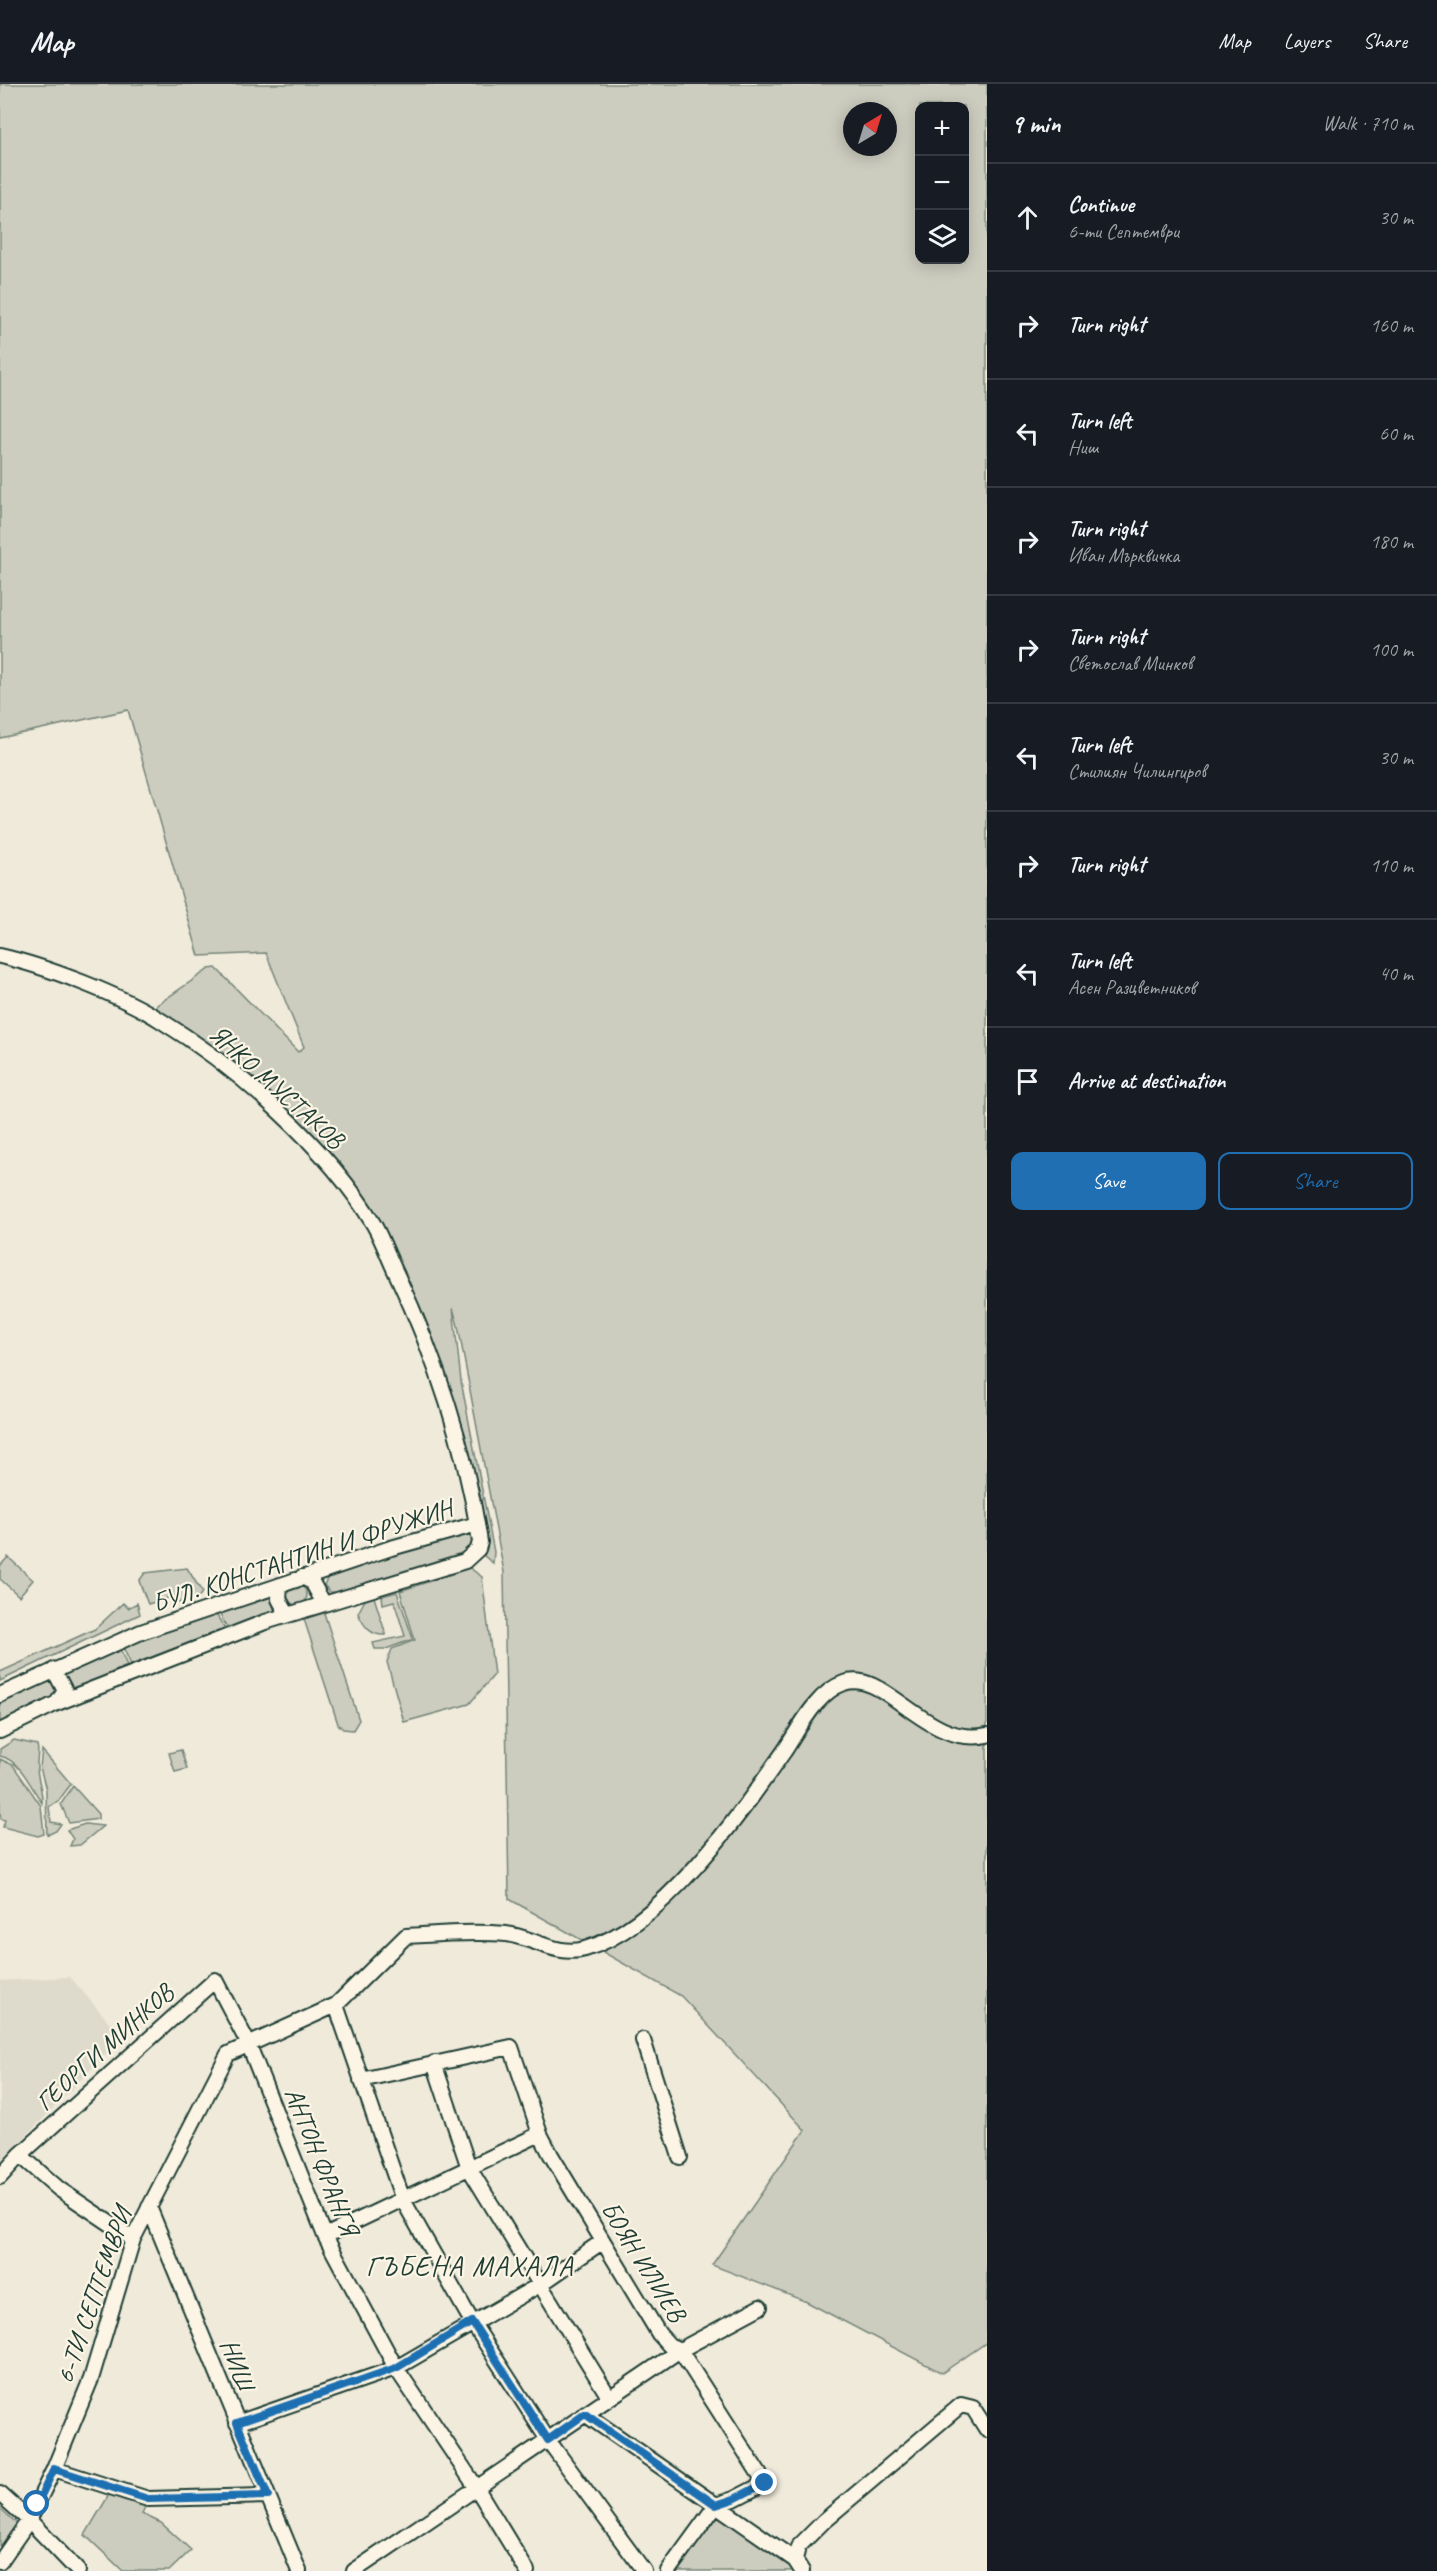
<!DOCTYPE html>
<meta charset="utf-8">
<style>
body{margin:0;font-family:Caveat,sans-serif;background:#242831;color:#f1f3f6}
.controls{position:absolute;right:18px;top:18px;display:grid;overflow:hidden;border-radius:12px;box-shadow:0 3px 15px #0003}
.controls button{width:54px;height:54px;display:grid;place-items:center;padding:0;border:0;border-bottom:2px solid #363941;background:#171b24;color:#f1f3f6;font:30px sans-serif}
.compass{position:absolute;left:843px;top:18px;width:54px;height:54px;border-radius:50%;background:#171b24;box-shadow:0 3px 15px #0003;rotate:38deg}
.stop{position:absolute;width:18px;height:18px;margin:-14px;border:4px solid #1f6fb2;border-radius:50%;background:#fff}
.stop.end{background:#1f6fb2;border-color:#fff;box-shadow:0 2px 6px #0008}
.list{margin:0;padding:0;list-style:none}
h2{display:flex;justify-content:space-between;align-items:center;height:78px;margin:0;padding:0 24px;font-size:26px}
h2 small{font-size:20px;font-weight:400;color:#9ea1a6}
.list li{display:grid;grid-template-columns:39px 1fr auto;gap:18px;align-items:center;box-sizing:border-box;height:108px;padding:0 24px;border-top:2px solid #363941}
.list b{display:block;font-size:22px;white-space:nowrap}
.list p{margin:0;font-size:20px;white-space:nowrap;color:#9ea1a6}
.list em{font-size:20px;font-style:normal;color:#9ea1a6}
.actions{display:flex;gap:12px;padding:18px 24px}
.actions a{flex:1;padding:14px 0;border:2px solid #1f6fb2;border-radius:12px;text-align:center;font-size:21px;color:#1f6fb2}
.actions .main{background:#1f6fb2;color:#fff}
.icon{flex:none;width:33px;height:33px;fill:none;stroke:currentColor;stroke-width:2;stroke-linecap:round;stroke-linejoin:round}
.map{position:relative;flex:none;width:987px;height:2487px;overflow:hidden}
header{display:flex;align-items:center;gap:36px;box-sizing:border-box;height:84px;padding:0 30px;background:#171b24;border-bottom:2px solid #363941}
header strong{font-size:28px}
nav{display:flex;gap:33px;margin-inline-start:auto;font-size:21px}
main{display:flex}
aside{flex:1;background:#171b24}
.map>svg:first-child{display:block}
</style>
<header>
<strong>Map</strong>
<nav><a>Map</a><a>Layers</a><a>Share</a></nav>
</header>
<main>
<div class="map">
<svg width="987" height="2487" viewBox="0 0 987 2487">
<rect width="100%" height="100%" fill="#efeada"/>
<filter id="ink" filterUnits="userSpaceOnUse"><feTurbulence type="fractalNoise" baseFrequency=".0167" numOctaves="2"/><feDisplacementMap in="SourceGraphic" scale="12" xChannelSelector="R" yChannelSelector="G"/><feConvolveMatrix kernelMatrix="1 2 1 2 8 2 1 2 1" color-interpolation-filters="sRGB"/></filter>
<g filter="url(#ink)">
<path fill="#dedbcc" d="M70 1893 122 1953 0 2079V1897Z"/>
<path fill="#cccdbf" stroke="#76857a" stroke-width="1.5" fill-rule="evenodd" d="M0 0H987V2258L942 2289 807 2218 712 2181 805 2046 681 1912 509 1815 504 1488 458 1242 453 1224 461 1297 494 1468 493 1479 484 1472 486 1462 442 1298 375 1140 305 1047 228 971 157 929V921L209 885 216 884 298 968 304 963 266 869 199 872 128 626 0 654ZM920 22H964V176H920ZM852 27H888V63H852Z
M467 1447 475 1454 471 1466 336 1508H330L324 1501 330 1489Z
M8 1473 33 1496 19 1512 0 1495V1482Z
M187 1484 202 1508 199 1513 178 1519 175 1512 148 1520 139 1497 145 1489Z
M470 1484 482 1493 494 1591 469 1620 404 1638 387 1578 392 1565 415 1556 400 1507Z
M287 1511a10 10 0 1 1 20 0a10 10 0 1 1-20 0Z
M397 1508 413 1555 386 1565H375L373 1559 405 1552 394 1517 383 1520 382 1512Z
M270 1509 275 1529 228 1545 219 1528Z
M374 1513 386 1551C371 1552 364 1543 358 1529L365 1516Z
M123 1519 128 1524 137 1519 140 1530 0 1597V1588L95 1545Z
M324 1529 359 1636 353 1646 343 1645 338 1640 304 1535Z
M216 1530 225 1545 131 1581 123 1563Z
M120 1565 127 1582 69 1607 60 1590Z
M51 1595 60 1603 55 1611 0 1640V1619Z
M14 1656 37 1661C39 1667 37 1673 37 1680 36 1693 43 1705 42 1719 31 1703 20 1676 0 1672V1665Z
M42 1666 71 1700 59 1716 49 1723 51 1738 61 1740 56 1747 47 1751 46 1706 40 1683Z
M181 1666 187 1685 175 1688 169 1669Z
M0 1675 13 1681 41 1722 44 1750 38 1752 3 1743 5 1736 1 1735 0 1729Z
M73 1702 98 1730V1735L69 1739 61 1720Z
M85 1740 103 1742 80 1761 70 1762 73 1755 67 1746Z
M113 2404 148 2415 142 2430 161 2439 191 2466 169 2487H123L85 2451Z
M0 2424 23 2445 0 2479Z
M716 2425 799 2487H668Z"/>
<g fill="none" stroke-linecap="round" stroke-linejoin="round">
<defs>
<path id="minor" d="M0 872C45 882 121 911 160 936 235 982 329 1064 374 1141 383 1157 389 1175 397 1191 436 1274 466 1367 480 1458L478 1465 465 1477 265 1538 57 1619 0 1647
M302 1493 312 1498 323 1518
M280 1501 279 1515 287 1530
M54 1586 65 1607 57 1619
M0 1611 141 1548 391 1464 477 1440
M336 1921 403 2116 472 2238 548 2356 644 2487
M643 1956 680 2073
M434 1979 469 2084 609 2313
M361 1996 511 1963 540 2050 551 2071 659 2250 669 2261 680 2266 765 2399 734 2415 716 2421 668 2487
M20 2071 59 2105 133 2155
M0 2093 20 2071 215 1896 248 1959 325 2152 396 2284 476 2403 527 2487
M149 2123 299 2487
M325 2152 540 2050
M585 2330 795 2476 802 2487
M237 2339 396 2284 541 2200 603 2157
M54 2385 148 2415 268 2412
M0 2410 29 2436 78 2487
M795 2476 798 2463 825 2436 961 2321 973 2324 987 2346
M0 2478 29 2436 54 2385 91 2295 133 2155 228 1970 336 1921 406 1852C437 1850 474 1847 506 1850 533 1853 556 1873 585 1865 661 1844 741 1729 785 1666 800 1643 817 1608 844 1599 885 1584 927 1665 987 1651
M354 2487 680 2266 760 2223"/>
</defs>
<use href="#minor" stroke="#1f3d34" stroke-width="18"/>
<use href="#minor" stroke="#fcf5e5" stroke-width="14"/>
</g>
</g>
<g fill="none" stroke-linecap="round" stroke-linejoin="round" filter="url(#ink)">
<path stroke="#1f6fb2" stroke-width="8" d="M37 2420 54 2385 148 2415 268 2412 237 2339 396 2284 472 2238 548 2356 585 2330 716 2421 734 2415 765 2399"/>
</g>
<g text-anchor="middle" stroke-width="4.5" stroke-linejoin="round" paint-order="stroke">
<g font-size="26" fill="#1f3d34" stroke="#fcf5e5">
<text transform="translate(277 1002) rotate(42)" y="9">ЯНКО МУСТАКОВ</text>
<text transform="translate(302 1471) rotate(-18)" y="9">БУЛ. КОНСТАНТИН И ФРУЖИН</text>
<text transform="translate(104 1963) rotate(-42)" y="9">ГЕОРГИ МИНКОВ</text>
<text transform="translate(322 2077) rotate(68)" y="9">АНТОН ФРАНГЯ</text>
<text transform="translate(644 2177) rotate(58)" y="9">БОЯН ИЛИЕВ</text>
<text transform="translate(93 2211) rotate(-71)" y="9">6-ТИ СЕПТЕМВРИ</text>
<text transform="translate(238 2280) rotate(68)" y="9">НИШ</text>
</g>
<g font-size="28" letter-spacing="1.5" fill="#1f3d34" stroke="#fcf5e5">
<text x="470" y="2192">ГЪБЕНА МАХАЛА</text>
</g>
</g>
</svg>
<div class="controls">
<button>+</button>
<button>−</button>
<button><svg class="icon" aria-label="layers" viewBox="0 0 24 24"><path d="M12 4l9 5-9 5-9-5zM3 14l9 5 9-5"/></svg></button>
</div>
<svg class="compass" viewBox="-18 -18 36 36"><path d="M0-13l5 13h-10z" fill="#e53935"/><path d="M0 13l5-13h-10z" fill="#9ea1a6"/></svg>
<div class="stop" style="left:37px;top:2420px"></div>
<div class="stop end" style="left:765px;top:2399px"></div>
</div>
<aside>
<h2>9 min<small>Walk · 710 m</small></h2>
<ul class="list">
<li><svg class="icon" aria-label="ahead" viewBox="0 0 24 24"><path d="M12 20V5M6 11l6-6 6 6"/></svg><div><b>Continue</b><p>6-ти Септември</p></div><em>30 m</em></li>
<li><svg class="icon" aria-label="right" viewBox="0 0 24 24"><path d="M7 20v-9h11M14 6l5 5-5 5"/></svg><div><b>Turn right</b></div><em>160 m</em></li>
<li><svg class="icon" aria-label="left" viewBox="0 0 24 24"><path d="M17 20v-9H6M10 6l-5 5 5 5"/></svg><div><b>Turn left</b><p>Ниш</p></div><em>60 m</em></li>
<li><svg class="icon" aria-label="right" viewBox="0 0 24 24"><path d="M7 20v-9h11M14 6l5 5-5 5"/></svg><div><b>Turn right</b><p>Иван Мърквичка</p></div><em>180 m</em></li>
<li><svg class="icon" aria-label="right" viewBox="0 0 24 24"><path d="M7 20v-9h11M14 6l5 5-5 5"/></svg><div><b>Turn right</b><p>Светослав Минков</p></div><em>100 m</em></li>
<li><svg class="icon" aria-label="left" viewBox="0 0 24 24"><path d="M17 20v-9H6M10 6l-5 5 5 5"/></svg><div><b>Turn left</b><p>Стилиян Чилингиров</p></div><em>30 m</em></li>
<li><svg class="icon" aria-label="right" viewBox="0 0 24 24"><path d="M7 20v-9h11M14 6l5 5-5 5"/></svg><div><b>Turn right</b></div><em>110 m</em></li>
<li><svg class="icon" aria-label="left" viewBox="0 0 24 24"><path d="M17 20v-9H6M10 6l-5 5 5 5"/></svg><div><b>Turn left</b><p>Асен Разцветников</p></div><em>40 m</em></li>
<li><svg class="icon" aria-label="arrive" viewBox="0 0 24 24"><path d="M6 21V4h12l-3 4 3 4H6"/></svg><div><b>Arrive at destination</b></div></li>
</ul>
<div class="actions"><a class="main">Save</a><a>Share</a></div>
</aside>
</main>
